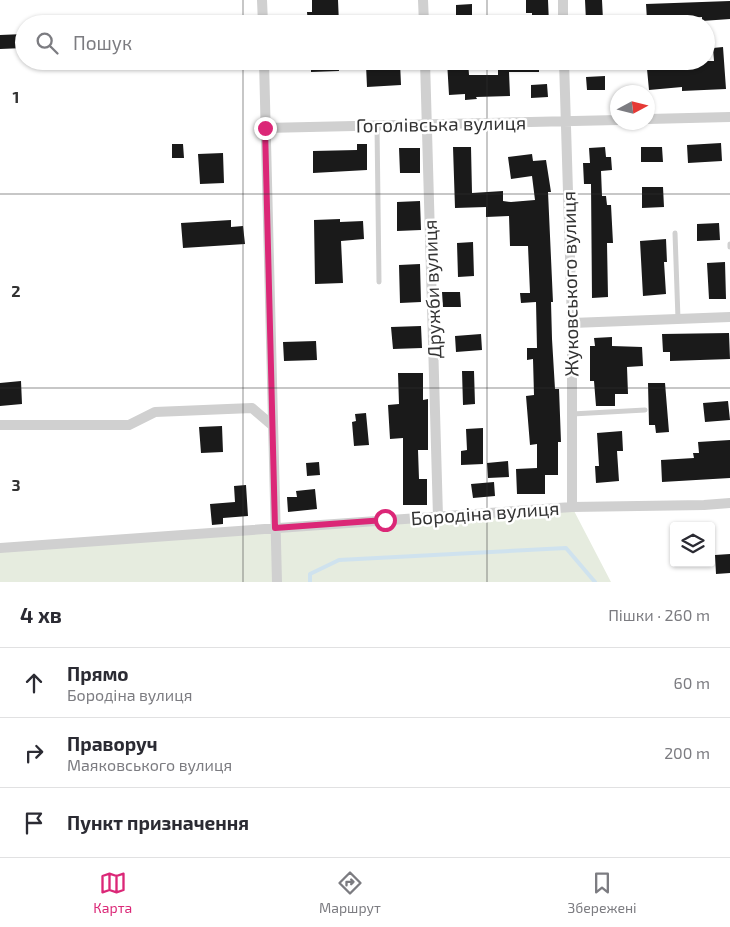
<!DOCTYPE html>
<html lang="uk">
<meta charset="utf-8">
<style>
body{margin:0;font-family:"Exo 2",sans-serif;background:#f2f2f3;color:#2b2b33}
.controls{position:absolute;right:15px;bottom:15px;display:grid;overflow:hidden;border-radius:5px;box-shadow:0 1px 4px #0004}
.controls button{width:45px;height:45px;display:grid;place-items:center;padding:0;border:0;border-bottom:1px solid #e1e1e2;background:#fff;color:#2b2b33;font:25px sans-serif}
.compass{position:absolute;left:610px;top:85px;width:45px;height:45px;border-radius:50%;background:#fff;box-shadow:0 1px 4px #0004;rotate:83deg}
.stop{position:absolute;width:15px;height:15px;margin:-11px;border:4px solid #db2777;border-radius:50%;background:#fff}
.stop.end{background:#db2777;border-color:#fff;box-shadow:0 1px 5px #0008}
.list{margin:0;padding:0;list-style:none}
h2{display:flex;justify-content:space-between;align-items:center;height:65px;margin:0;padding:0 20px;font-size:21px}
h2 small{font-size:16px;font-weight:400;color:#7c7c81}
.list li{display:grid;grid-template-columns:32px 1fr auto;gap:15px;align-items:center;box-sizing:border-box;height:70px;padding:0 20px;border-top:1px solid #e1e1e2}
.list b{display:block;font-size:19px;white-space:nowrap}
.list p{margin:0;font-size:16px;white-space:nowrap;color:#7c7c81}
.list em{font-size:16px;font-style:normal;color:#7c7c81}
.icon{flex:none;width:28px;height:28px;fill:none;stroke:currentColor;stroke-width:2;stroke-linecap:round;stroke-linejoin:round}
.map{position:relative;flex:none;width:730px;height:582px;overflow:hidden}
.search{position:absolute;background:#fff;box-shadow:0 1px 4px #0004;left:15px;right:15px;top:15px;height:55px;display:flex;align-items:center;gap:12px;box-sizing:border-box;padding:0 18px;border-radius:28px;color:#7c7c81;font-size:19px}
.sheet{height:275px;background:#fff}
nav{display:flex;justify-content:space-around;align-items:center;box-sizing:border-box;height:70px;border-top:1px solid #e1e1e2;background:#fff;font-size:14px;color:#7c7c81}
nav a{display:grid;justify-items:center;gap:2px}
nav .on{color:#db2777}
.map>svg:first-child{display:block}
</style>
<div class="map">
<svg width="730" height="582" viewBox="0 0 730 582">
<rect width="100%" height="100%" fill="#fff"/>
<path fill="#e6ecdf" d="M572 507 611 582H279L278 530Z
M273 531 275 582H0V550Z"/>
<g fill="none" stroke-linecap="round" stroke-linejoin="round">
<path stroke="#cfe2ee" stroke-width="4" d="M310 582V574L339 560 566 548 595 582"/>
</g>
<path fill="#1a1a1a" d="M312 0H338L339 24H308L307 12H312Z
M526 0H548L549 24H532V13H526Z
M585 0H602L603 20 586 21Z
M730 1V19L702 21V17L647 20 646 4Z
M472 4V18L456 19V5Z
M24 34V48L0 49V35Z
M723 47 726 89 682 91V87L649 90 647 69 688 68V61H714L713 48Z
M311 61H338L339 71 311 72Z
M447 61H468L469 75H498V63L516 61H539V72H509L510 96 476 97 477 99 465 100V94L449 95Z
M400 62 401 85 367 87 366 65Z
M605 76V90H587L586 77Z
M547 84 548 97 531 98V85Z
M721 143 722 161 688 163 687 145Z
M172 144H183L184 158H172Z
M357 144H367V170L313 173V151L357 150Z
M453 147H471L472 193 503 191V201L511 202 535 200 532 176 511 179 508 157 532 154 533 161 546 160 551 192H548L553 302H551L552 339 555 389H559L561 442H558V475H545V494H517L516 469 537 468V444L530 445 526 396 534 395 533 359 527 360V348H537L536 302 521 303 520 293H530L528 246H510L509 216 486 217V207L455 208Z
M605 147 606 157H611L612 170 601 171 602 196H606L607 205H611L613 243H607L608 297 592 298 591 184H584L583 163H590L589 148Z
M641 147H662L663 162H641Z
M399 148H420V173H400Z
M223 153 224 183 200 184 198 154Z
M642 187H663L664 207 642 208Z
M420 201 421 230 397 231V202Z
M340 219V222L363 221 364 239 341 241 343 283 315 284 314 220Z
M231 220V227L243 226 245 244 183 248 181 223Z
M719 223 720 240 697 241V224Z
M666 239 667 262H664L666 294 643 296 640 241Z
M473 242 474 276 458 277 457 243Z
M725 262 726 299H709L707 263Z
M420 264 421 302 400 303 399 265Z
M442 292H460L461 307H443Z
M421 326 422 348 393 349 391 327Z
M729 333 730 359 670 361V352H663L662 334Z
M481 334 482 350 456 352 455 336Z
M612 337V346L642 347 643 366 627 367 628 394H615V406H596L594 381H590V346H595L594 338Z
M316 341 317 360 284 361 283 342Z
M462 371H474L475 404 463 405Z
M398 373H423V400L428 399V450H418L419 479H427V505H403V438L390 439 388 405 399 404Z
M21 381 22 404 0 406V383Z
M648 383H665L669 432 656 433 655 425H649Z
M728 401 730 420 705 422 703 403Z
M366 413 369 445 354 446 352 422 356 421 355 414Z
M222 426 223 452 201 453 199 427Z
M483 428V464L461 465V451L467 450 466 429Z
M622 431 623 451H617L619 481 596 483 595 466H599L597 433Z
M730 440V478L662 482 661 460 694 458 693 453H699L698 442Z
M508 461 509 477 488 478 487 463Z
M319 462 320 475 307 476 306 463Z
M494 482 495 496 473 498 471 484Z
M246 485 248 516 223 518V524L212 525 210 504 235 502 234 486Z
M315 489 317 509 288 512 287 497H297L296 491Z
M730 554V573L716 574 715 555Z"/>
<g fill="none" stroke-linecap="round" stroke-linejoin="round">
<path stroke="#d0d0d0" stroke-width="5" d="M377 125 379 282
M675 233 678 319
M730 244V247
M572 414 645 410"/>
<path stroke="#d0d0d0" stroke-width="10" d="M262 0 263 24
M423 0 424 24
M563 0V24
M264 61 277 582
M425 61 438 517
M564 61 572 323V507
M648 119 730 117
M265 128 618 120
M572 323 730 317
M0 425H129L155 412 252 408 273 426
M0 548 572 507 704 505 730 503"/>
</g>
<g fill="none" stroke-linecap="round" stroke-linejoin="round">
<path stroke="#db2777" stroke-width="6" d="M265 128 275 528 385 520"/>
</g>
<path fill="none" stroke="#333" stroke-width="1" stroke-opacity="0.55" d="M243 0V24M487 0V24M243 61V582M487 61V582M0 194H730M0 388H730"/>
<g text-anchor="middle" stroke-width="5" stroke-linejoin="round" paint-order="stroke">
<g font-size="19" fill="#333" stroke="#fff">
<text transform="translate(441 124) rotate(-1)" y="7">Гоголівська вулиця</text>
<text transform="translate(570 284) rotate(-91)" y="7">Жуковського вулиця</text>
<text transform="translate(432 289) rotate(-92)" y="7">Дружби вулиця</text>
<text transform="translate(485 513) rotate(-4)" y="7">Бородіна вулиця</text>
</g>
</g>
<g font-size="16" text-anchor="middle" font-weight="bold" fill="#333" stroke="#fff" stroke-width="5" stroke-linejoin="round" paint-order="stroke">
<text x="16" y="103">1</text>
<text x="16" y="297">2</text>
<text x="16" y="491">3</text>
</g>
</svg>
<div class="controls">
<button><svg class="icon" aria-label="layers" viewBox="0 0 24 24"><path d="M12 4l9 5-9 5-9-5zM3 14l9 5 9-5"/></svg></button>
</div>
<svg class="compass" viewBox="-18 -18 36 36"><path d="M0-13l5 13h-10z" fill="#e53935"/><path d="M0 13l5-13h-10z" fill="#7c7c81"/></svg>
<div class="stop" style="left:385px;top:520px"></div>
<div class="stop end" style="left:265px;top:128px"></div>
<div class="search"><svg class="icon" aria-label="search" viewBox="0 0 24 24"><circle cx="10" cy="10" r="6"/><path d="M15 15l6 6"/></svg>Пошук</div>
</div>
<section class="sheet">
<h2>4 хв<small>Пішки · 260 m</small></h2>
<ul class="list">
<li><svg class="icon" aria-label="ahead" viewBox="0 0 24 24"><path d="M12 20V5M6 11l6-6 6 6"/></svg><div><b>Прямо</b><p>Бородіна вулиця</p></div><em>60 m</em></li>
<li><svg class="icon" aria-label="right" viewBox="0 0 24 24"><path d="M7 20v-9h11M14 6l5 5-5 5"/></svg><div><b>Праворуч</b><p>Маяковського вулиця</p></div><em>200 m</em></li>
<li><svg class="icon" aria-label="arrive" viewBox="0 0 24 24"><path d="M6 21V4h12l-3 4 3 4H6"/></svg><div><b>Пункт призначення</b></div></li>
</ul>
</section>
<nav>
<a class="on"><svg class="icon" aria-label="map" viewBox="0 0 24 24"><path d="M3 6l6-2 6 2 6-2v14l-6 2-6-2-6 2zM9 4v14M15 6v14"/></svg>Карта</a>
<a><svg class="icon" aria-label="directions" viewBox="0 0 24 24"><path d="M12 3l9 9-9 9-9-9zM9 14v-3h6M13 9l2 2-2 2"/></svg>Маршрут</a>
<a><svg class="icon" aria-label="saved" viewBox="0 0 24 24"><path d="M7 4h10v16l-5-4-5 4z"/></svg>Збережені</a>
</nav>
